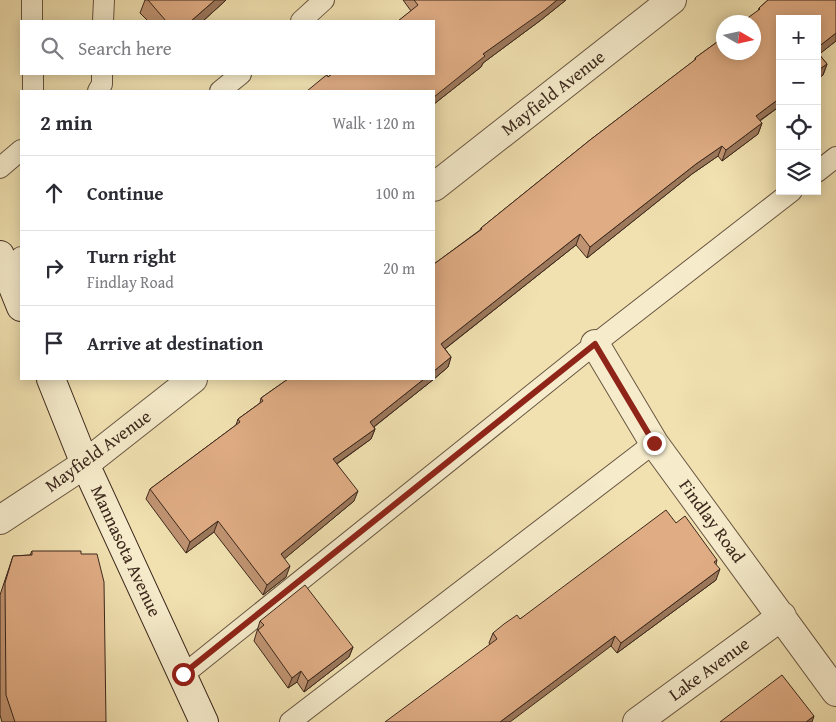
<!DOCTYPE html>
<meta charset="utf-8">
<style>
body{margin:0;font-family:"Gentium Book Plus",serif;background:#f7f7f7;color:#2b2b33}
.controls{position:absolute;right:15px;top:15px;display:grid;overflow:hidden;border-radius:0px;box-shadow:0 2px 12px #0003}
.controls button{width:45px;height:45px;display:grid;place-items:center;padding:0;border:0;border-bottom:1px solid #e1e1e2;background:#fff;color:#2b2b33;font:25px sans-serif}
.compass{position:absolute;left:716px;top:15px;width:45px;height:45px;border-radius:50%;background:#fff;box-shadow:0 2px 12px #0003;rotate:99deg}
.stop{position:absolute;width:15px;height:15px;margin:-11px;border:4px solid #8f2418;border-radius:50%;background:#fff}
.stop.end{background:#8f2418;border-color:#fff;box-shadow:0 1px 5px #0008}
.list{margin:0;padding:0;list-style:none}
h2{display:flex;justify-content:space-between;align-items:center;height:65px;margin:0;padding:0 20px;font-size:21px}
h2 small{font-size:16px;font-weight:400;color:#7c7c81}
.list li{display:grid;grid-template-columns:32px 1fr auto;gap:15px;align-items:center;box-sizing:border-box;height:75px;padding:0 20px;border-top:1px solid #e1e1e2}
.list b{display:block;font-size:19px;white-space:nowrap}
.list p{margin:0;font-size:16px;white-space:nowrap;color:#7c7c81}
.list em{font-size:16px;font-style:normal;color:#7c7c81}
.icon{flex:none;width:28px;height:28px;fill:none;stroke:currentColor;stroke-width:2;stroke-linecap:round;stroke-linejoin:round}
.map{position:relative;flex:none;width:836px;height:722px;overflow:hidden}
.search{position:absolute;background:#fff;box-shadow:0 2px 12px #0003;left:20px;top:20px;width:415px;height:55px;display:flex;align-items:center;gap:12px;box-sizing:border-box;padding:0 18px;border-radius:0px;color:#7c7c81;font-size:19px}
.panel{position:absolute;background:#fff;box-shadow:0 2px 12px #0003;left:20px;top:90px;width:415px;height:290px;border-radius:0px}
.map>svg:first-child{display:block}
</style>
<div class="map">
<svg width="836" height="722" viewBox="0 0 836 722">
<rect width="100%" height="100%" fill="#f1e1b1"/>
<filter id="stains"><feTurbulence type="fractalNoise" baseFrequency=".004" numOctaves="4"/><feColorMatrix values="0 0 0 0 .2 0 0 0 0 .09 0 0 0 0 .02 0 0 0 .5 -.17"/></filter>
<radialGradient id="worn" r=".72"><stop offset=".6" stop-color="#630" stop-opacity="0"/><stop offset="1" stop-color="#630" stop-opacity=".3"/></radialGradient>
<g fill="none" stroke-linecap="round" stroke-linejoin="round">
<defs>
<path id="lane" d="M32 0V21
M103 21 104 0
M301 21 324 0
M33 74V91
M98 91 102 84V74
M220 91 241 74
M0 168 21 150
M817 172 836 157
M6 270 21 257
M183 675 595 344 792 191
M290 722 654 443"/>
<path id="street" d="M434 187 672 0
M595 344 654 443 836 692
M0 520 85 464 193 379
M637 722 782 616"/>
<path id="secondary" d="M0 255 21 307
M51 379 85 464 204 722"/>
</defs>
<use href="#lane" stroke="#695641" stroke-width="22"/>
<use href="#street" stroke="#695641" stroke-width="30"/>
<use href="#secondary" stroke="#3c281c" stroke-width="30"/>
<use href="#lane" stroke="#f6eccc" stroke-width="20"/>
<use href="#street" stroke="#f6eccc" stroke-width="28"/>
<use href="#secondary" stroke="#f6eccc" stroke-width="28"/>
</g>
<path fill="#c09472" stroke="#3c281c" d="M145 0H226L225 1 203 21H148L140 13Z
M403 0H566L541 20 483 63 481 67 434 104V91L328 77 411 11Z
M768 0H836V41L819 54 827 64 823 75 817 79V19H780V106L760 121 762 123 758 134 722 161 718 156 692 174 587 258 576 245 445 349 451 357 448 367 434 379V264L480 230 481 228 590 140 695 60V58L724 37V52H754V22H742L758 11 759 8Z
M288 379H434L374 427 375 429 371 439 337 464 354 501 284 559 286 577 263 595 214 532 186 553 146 499 150 489 236 425 238 419 260 403 261 398Z
M676 523 717 560 716 564V580L617 653 611 646 490 645 489 643 493 633 520 619Z
M32 551 106 722H2L0 715V595L13 556 30 555Z
M260 621 353 647 349 657 304 692 297 682 288 688 254 641Z"/>
<path fill="#9c785c" stroke="#3c281c" d="M215 0H226L225 1 203 21H191Z
M557 0H566L541 20 483 63 481 67 434 104V97L483 54Z
M836 33V41L817 56V48Z
M827 64 823 75 817 79V71Z
M780 98V106L752 126 756 116Z
M762 123 758 134 722 161 726 150Z
M722 146 718 156 692 174 587 258 590 247 696 164Z
M580 234 576 245 437 355 441 344Z
M451 357 448 367 434 379V371Z
M424 379H434L366 433 370 422Z
M375 429 371 439 329 469 333 459Z
M358 491 354 501 277 565 281 554Z
M218 521 214 532 186 553 190 542Z
M290 566 286 577 263 595 267 585Z
M720 569 716 580 617 653 621 643Z
M615 636 611 646 510 722H500Z
M353 647 349 657 304 692 308 681Z
M301 671 297 682 288 688 292 678Z
M814 716 812 722H806Z"/>
<path fill="#dfac84" stroke="#3c281c" d="M148 0H215L191 21H166Z
M414 0H557L545 10 483 54 485 56 434 97V91H307L324 77 327 75 328 77 332 74H434V21H398L418 5Z
M768 0H836V33L817 48V19H780V98L756 116 762 123 726 150 722 146 696 164 590 247 580 234 441 344 451 357 434 371V264L482 229 481 228 590 140 696 59 695 58 724 37V52H754V22H742L760 9 759 8Z
M817 52 827 64 817 71Z
M288 379H424L370 422 375 429 333 459 358 491 281 554 290 566 267 585 218 521 190 542 150 489 240 422 238 419 263 401 261 398Z
M666 510 676 523 685 516 717 560 714 562 720 569 621 643 615 636 500 722H385L497 639 493 633 504 624 517 615 520 619Z
M32 551H81V554H97L104 582 106 722H15L6 695 5 583 13 556 32 555Z
M305 585 353 647 308 681 301 671 292 678 258 630 264 625 260 621Z
M782 675 814 716 806 722H720Z"/>
<g fill="none" stroke-linecap="round" stroke-linejoin="round">
<path stroke="#8f2418" stroke-width="6" d="M183 674 595 344 654 443"/>
</g>
<g text-anchor="middle" stroke-width="4" stroke-linejoin="round" paint-order="stroke">
<g font-size="18" fill="#3c281c" stroke="#f6eccc">
<text transform="translate(553 93) rotate(-38)" y="6">Mayfield Avenue</text>
<text transform="translate(98 451) rotate(-36)" y="6">Mayfield Avenue</text>
<text transform="translate(712 521) rotate(54)" y="6">Findlay Road</text>
<text transform="translate(126 551) rotate(65)" y="6">Mannasota Avenue</text>
<text transform="translate(709 669) rotate(-36)" y="6">Lake Avenue</text>
</g>
</g>
<rect width="100%" height="100%" filter="url(#stains)"/>
<rect width="100%" height="100%" fill="url(#worn)"/>
</svg>
<div class="controls">
<button>+</button>
<button>−</button>
<button><svg class="icon" aria-label="locate" viewBox="0 0 24 24"><circle cx="12" cy="12" r="6"/><path d="M12 2v4M12 18v4M2 12h4M18 12h4"/></svg></button>
<button><svg class="icon" aria-label="layers" viewBox="0 0 24 24"><path d="M12 4l9 5-9 5-9-5zM3 14l9 5 9-5"/></svg></button>
</div>
<svg class="compass" viewBox="-18 -18 36 36"><path d="M0-13l5 13h-10z" fill="#e53935"/><path d="M0 13l5-13h-10z" fill="#7c7c81"/></svg>
<div class="stop" style="left:183px;top:674px"></div>
<div class="stop end" style="left:654px;top:443px"></div>
<div class="search"><svg class="icon" aria-label="search" viewBox="0 0 24 24"><circle cx="10" cy="10" r="6"/><path d="M15 15l6 6"/></svg>Search here</div>
<section class="panel">
<h2>2 min<small>Walk · 120 m</small></h2>
<ul class="list">
<li><svg class="icon" aria-label="ahead" viewBox="0 0 24 24"><path d="M12 20V5M6 11l6-6 6 6"/></svg><div><b>Continue</b></div><em>100 m</em></li>
<li><svg class="icon" aria-label="right" viewBox="0 0 24 24"><path d="M7 20v-9h11M14 6l5 5-5 5"/></svg><div><b>Turn right</b><p>Findlay Road</p></div><em>20 m</em></li>
<li><svg class="icon" aria-label="arrive" viewBox="0 0 24 24"><path d="M6 21V4h12l-3 4 3 4H6"/></svg><div><b>Arrive at destination</b></div></li>
</ul>
</section>
</div>
